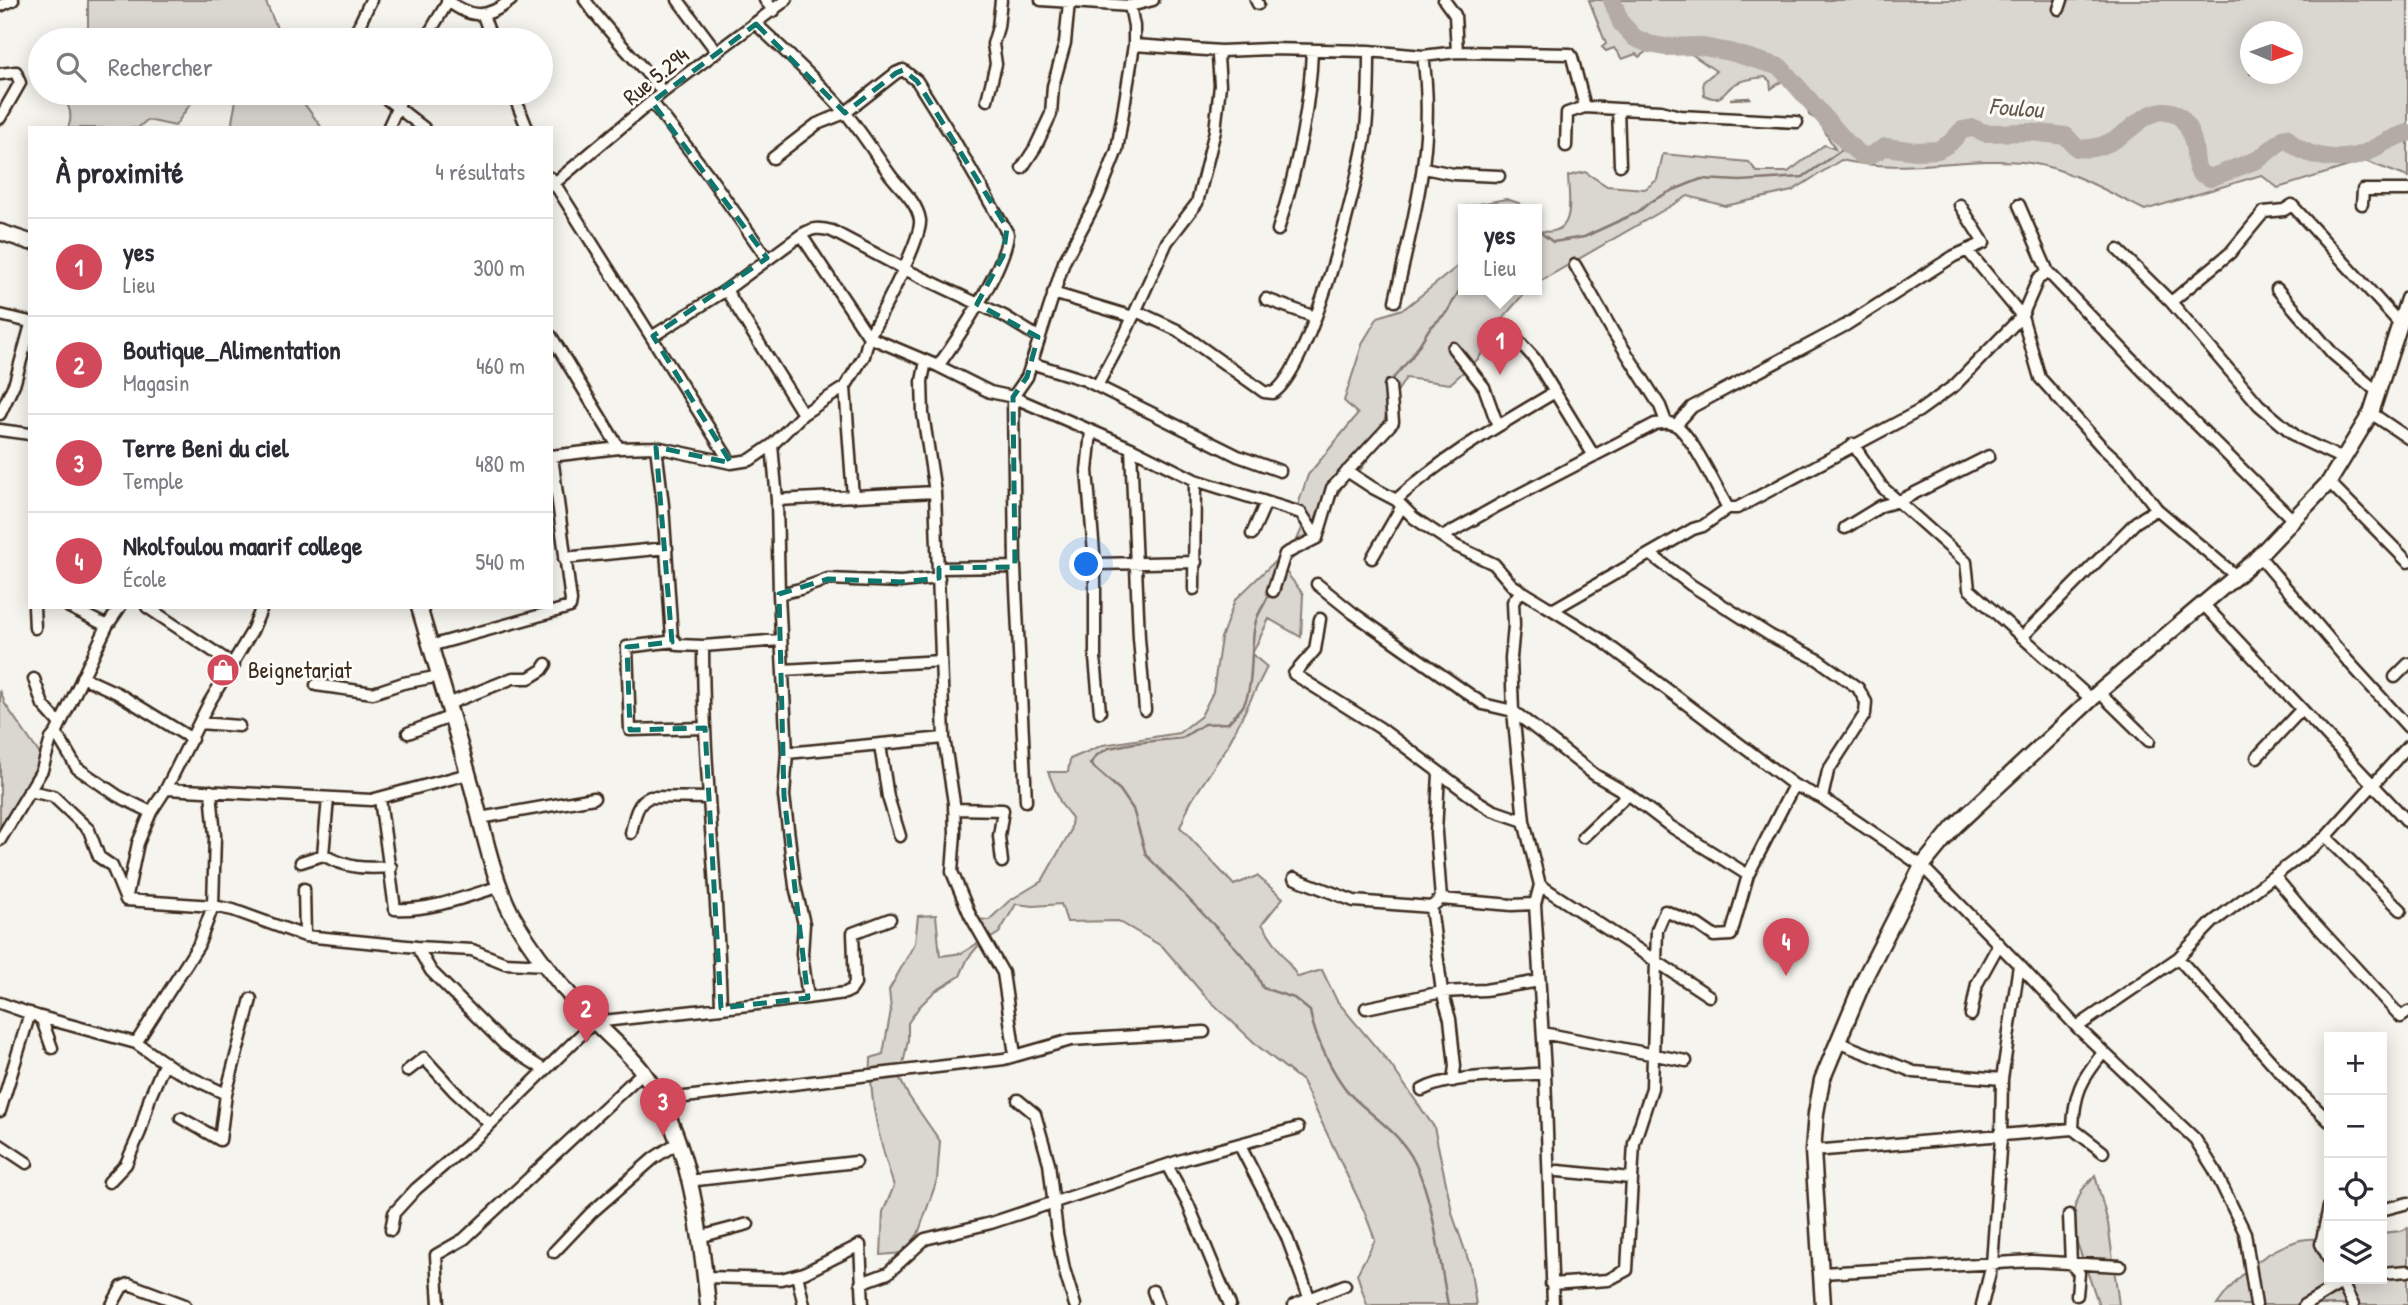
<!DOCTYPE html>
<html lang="fr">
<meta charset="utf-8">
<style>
body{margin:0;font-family:"Patrick Hand",sans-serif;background:#f7f7f7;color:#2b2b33}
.controls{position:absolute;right:21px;bottom:21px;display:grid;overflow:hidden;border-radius:0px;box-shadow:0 4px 18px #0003}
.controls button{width:63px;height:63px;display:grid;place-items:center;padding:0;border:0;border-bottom:2px solid #e1e1e2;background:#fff;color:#2b2b33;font:35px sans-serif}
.compass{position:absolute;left:2240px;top:21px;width:63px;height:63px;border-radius:50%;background:#fff;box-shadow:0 4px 18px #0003;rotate:92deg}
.you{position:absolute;left:1087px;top:565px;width:24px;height:24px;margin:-18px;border:5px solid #fff;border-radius:50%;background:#1a73e8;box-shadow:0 0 0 10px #1a73e833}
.badge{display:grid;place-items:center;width:46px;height:46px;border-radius:50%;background:#d1495b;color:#fff;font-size:23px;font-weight:700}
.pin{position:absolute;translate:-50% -58px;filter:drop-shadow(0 2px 4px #0008)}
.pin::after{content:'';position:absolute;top:37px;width:24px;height:21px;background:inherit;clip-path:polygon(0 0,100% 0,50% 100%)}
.popup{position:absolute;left:1458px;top:204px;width:84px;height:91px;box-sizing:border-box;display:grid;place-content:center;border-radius:0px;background:#fff;filter:drop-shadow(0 2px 5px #0005);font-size:23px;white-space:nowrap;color:#7c7c81}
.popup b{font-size:26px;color:#2b2b33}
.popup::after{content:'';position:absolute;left:50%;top:100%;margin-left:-14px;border:14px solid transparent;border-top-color:#fff}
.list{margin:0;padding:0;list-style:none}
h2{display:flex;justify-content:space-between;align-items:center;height:91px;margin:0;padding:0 28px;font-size:30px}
h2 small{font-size:23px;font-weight:400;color:#7c7c81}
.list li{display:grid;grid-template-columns:46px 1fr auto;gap:21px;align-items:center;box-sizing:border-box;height:98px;padding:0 28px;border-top:2px solid #e1e1e2}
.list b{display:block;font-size:26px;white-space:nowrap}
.list p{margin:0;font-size:23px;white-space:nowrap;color:#7c7c81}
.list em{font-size:23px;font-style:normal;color:#7c7c81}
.icon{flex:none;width:38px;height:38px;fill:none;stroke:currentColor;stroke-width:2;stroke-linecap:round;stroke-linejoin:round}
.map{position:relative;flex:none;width:2408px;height:1305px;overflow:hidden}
.search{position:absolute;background:#fff;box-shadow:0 4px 18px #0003;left:28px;top:28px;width:525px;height:77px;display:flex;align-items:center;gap:18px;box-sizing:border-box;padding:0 24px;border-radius:38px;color:#7c7c81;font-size:26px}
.panel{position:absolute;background:#fff;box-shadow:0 4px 18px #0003;left:28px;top:126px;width:525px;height:483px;border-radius:0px}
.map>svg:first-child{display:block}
</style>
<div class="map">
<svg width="2408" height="1305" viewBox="0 0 2408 1305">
<rect width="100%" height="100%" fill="#f5f4ee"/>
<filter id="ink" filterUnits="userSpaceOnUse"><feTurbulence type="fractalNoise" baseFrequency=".0143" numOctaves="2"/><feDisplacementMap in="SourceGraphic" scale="14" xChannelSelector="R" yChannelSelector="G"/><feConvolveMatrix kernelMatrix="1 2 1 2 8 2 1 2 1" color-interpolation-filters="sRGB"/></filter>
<g filter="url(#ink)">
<path fill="#dad6d0" stroke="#8a8077" stroke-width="2" fill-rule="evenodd" d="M88 0H265L282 40H88Z
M1589 0H2408V177L2365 161 2278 188 2261 175 2145 210C2108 192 2070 169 2030 163 1967 155 1903 175 1841 160L1792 191 1725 206 1688 196 1537 283V228L1539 231C1577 237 1569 202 1568 176L1585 172 1607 186 1645 189 1657 180 1663 154 1749 162 1757 172H1788L1824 145 1835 149 1819 121 1809 115 1806 101 1785 79 1771 89 1770 81 1765 77C1756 78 1745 79 1737 83 1723 89 1725 105 1704 95L1703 82 1716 71 1684 49 1647 51 1639 57 1636 54 1622 59 1614 48 1606 51 1602 47 1606 44ZM2250 32H2292V74H2250Z
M59 93H194L191 103 175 126 147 120 138 128H68C74 114 69 103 59 93Z
M235 93H300L303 102 322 128H232C231 115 238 105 235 93Z
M1506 199 1519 203 1523 209H1469L1468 206Z
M1463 262V289H1528L1501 320 1479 358 1450 384 1406 378 1389 404 1392 426 1359 472 1353 469 1336 497 1323 527 1283 568 1303 594 1301 637 1269 619 1252 654 1267 667 1227 747 1190 803 1180 827 1234 885 1257 876 1283 898 1262 924 1298 977 1322 970 1337 1001 1390 1064 1434 1127 1453 1216 1470 1265 1476 1305H1367L1357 1274 1375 1240 1364 1211 1302 1081 1259 1047 1204 995 1163 947 1118 921 1067 922 1061 904 1034 906 1016 904 999 933 978 946 968 958 960 976 934 992 919 1007 908 1023V1040L900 1079 908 1095 940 1141 937 1180 918 1234 903 1253 881 1255 883 1212 894 1186C880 1143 869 1103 871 1058L883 1054 891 1010 889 990 915 943 918 916 936 915 940 956 962 953 981 941 975 919 989 920 1009 901 1042 881 1070 832 1072 818 1061 804 1048 772H1068L1070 759 1103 745 1179 733 1201 716 1213 692 1221 638 1235 600 1297 540 1305 521 1297 508 1308 475 1358 414 1344 401 1363 342 1378 317 1405 308Z
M0 690 5 704 46 763 0 841Z
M2095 1175 2108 1223 2119 1305H2099L2071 1226 2075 1206 2082 1190Z
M2408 1228V1305H2217C2237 1276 2262 1252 2297 1241 2306 1238 2319 1239 2329 1238V1279H2382V1233L2401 1231Z"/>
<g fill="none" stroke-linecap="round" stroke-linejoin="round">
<path stroke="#84786e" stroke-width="2.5" d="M1731 99 1750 98
M1537 230 1553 242 1584 237 1638 212 1650 202 1671 191 1701 179 1740 181 1803 177 1849 145
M1388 384 1411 358 1429 329 1447 312 1463 284
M1382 428 1386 416V390
M1270 591C1267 602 1259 610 1256 621 1249 646 1255 686 1243 706 1239 712 1233 717 1228 723L1204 724 1182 738 1134 743 1109 748 1097 755 1090 764 1120 790 1133 809 1146 855 1236 948 1254 969 1263 988 1294 998 1310 1011C1314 1037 1337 1084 1357 1101 1379 1121 1402 1136 1415 1163 1435 1204 1439 1260 1448 1305"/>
<path stroke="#b4aca4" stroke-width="18" d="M1612 0 1621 23 1635 38 1649 44 1665 47 1698 46 1730 52 1780 67 1849 145 1861 155 1869 156 1885 147 1916 151 1938 150 1950 143 1962 130 1973 128 1985 133 2030 132 2066 136 2077 148C2101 151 2118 139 2136 124 2165 101 2186 109 2194 146 2196 155 2194 165 2200 173 2202 174 2208 177 2210 178L2259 159 2286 137C2301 157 2339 163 2363 154 2378 147 2391 137 2408 133"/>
<defs>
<path id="street" d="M447 0C471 19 487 19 511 0
M585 0C608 33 638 61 663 92
M678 0 717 52
M765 0 774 11
M1041 0 1130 6 1153 0
M1256 0 1258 4
M1444 0 1455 15 1457 52
M0 6 13 0
M2059 9 2062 0
M483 15 492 40
M352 40 371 0
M425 40 449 0
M1134 45 1221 51 1269 49 1369 51 1423 56 1457 52 1570 54 1572 57 1585 107
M0 74 16 72 20 83 0 118
M379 93 424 128
M513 93 527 128
M987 100 996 64 993 44 998 27 1001 0
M652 102 707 173 767 258
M1618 109 1620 165
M388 128 404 93
M1566 146 1567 113 1585 107 1618 109 1661 111 1680 116 1797 122
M773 158 817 124 845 113 896 73 903 70 917 81 954 140 1008 234C1005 268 959 337 938 366
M1022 168 1035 148 1051 114 1053 86 1065 43 1069 2
M1424 168 1453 174 1499 176
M551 178 731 463
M551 186 663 92 786 0
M2362 204 2363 190H2408
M2019 205 2048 272 2146 374 2294 521
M1278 230C1296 172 1310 111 1312 50
M801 235C812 228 819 227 832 231L904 269 1004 316 1038 337
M1967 250 2022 316 2040 378 2101 446 2128 471 2157 509 2236 576
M2118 250 2171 302 2259 405 2298 438 2343 459
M1575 265 1613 332 1660 406 1666 422
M2277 289 2333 354 2379 393
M726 290 803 414
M1053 293 1133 317
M1266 299 1315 317
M1395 301C1414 215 1436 144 1423 56
M2171 302 2230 253 2264 212 2284 210 2292 205 2401 325
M1136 311 1177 330 1264 392 1273 393C1311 369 1357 185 1365 137 1369 108 1369 80 1369 51
M0 315 30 322
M1505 326 1534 358 1594 456
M551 336 619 448
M653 336 726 290 801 235 869 337C880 316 922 240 920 220 917 202 901 189 891 176 875 154 861 131 844 111 817 80 786 52 756 24
M1453 348 1484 387 1498 426
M926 361 922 381 923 414 935 492 944 738 954 803 955 833 952 872 970 915 1003 973 1015 1055
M1031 363 1085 380 1238 456 1280 471
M1097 386 1126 332 1167 242 1197 203 1215 131 1220 85 1218 57 1221 51
M845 387 853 497
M2371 413 2408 438
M0 414 15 382 30 328
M1676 425 1692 407 1846 325 1954 256 1984 243 1960 205
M0 430 30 434
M1091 432 1087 471 1095 564V658L1100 712
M1853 444 1882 487 1966 562 1969 589 2091 699
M772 445 777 500 779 594 787 753 784 796 795 886 804 924 802 954 808 998
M656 447 663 505 672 638 678 645 703 646 781 640
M1131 448 1139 638 1145 710
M551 456 619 448 656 447 731 463 750 460 772 445 803 414 845 387 864 356 869 337 938 366 990 392 1013 397 1131 448 1195 480 1301 513 1317 538
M1347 471 1373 488 1396 500 1414 518 1456 546 1494 564 1512 585 1600 639 1794 785 1822 798 1922 866 2019 965 2077 1027 2195 1139 2214 1169 2245 1233 2256 1305
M2329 482 2408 562
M777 500 935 492
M1396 500C1444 456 1500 425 1555 392
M1728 508H1737L1919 411 1955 385 2022 316 2038 279 2048 272
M1845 528 1881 506 1899 501 1989 456
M1252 534 1266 502
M1444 536 1499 505 1655 424C1662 423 1670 421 1677 426 1693 438 1717 489 1728 508L1703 526 1693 529 1554 609
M1650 554 1691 585 1771 636 1817 659 1858 688 1866 702 1865 714 1828 771 1822 798
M2259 556 2347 660 2408 727
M564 558 667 548
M1372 558 1402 506
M1095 564 1196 562
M939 568 1015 567
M1317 584 1353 613 1483 704 1513 711 1595 775 1628 794 1670 826 1748 875
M1194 589 1195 480
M1273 591 1285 554 1317 538 1332 488 1393 422 1390 386
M1521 591 1513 602 1514 625 1511 658 1513 711 1524 821 1540 885 1535 904 1545 1073 1553 1305
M779 594 800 589 828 579 901 582 939 578
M2203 604 2408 822
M34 607 35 628
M69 607 107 626
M120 607 107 626 56 733 77 768 118 796 151 812
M147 607 234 665
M1320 619 1315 650 1294 674 1380 728 1479 802 1492 810 1524 821
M2022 637 2136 522 2157 509
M675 641 627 647 630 730 705 728
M430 646 570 607 571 601 552 456
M703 646C703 767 718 887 721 1008
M783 670 941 661
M82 677 117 693 192 739
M2395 677 2408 664
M34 679 43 705 59 723
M316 685 373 693 403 683 440 676
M2099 692 2149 741
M448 704 513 678H529L542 670 546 664
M199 723 239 726
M408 733 452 716
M880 745 888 797 900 836
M787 753 944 738
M2257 757 2301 710
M1439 773 1436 833 1441 899
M166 789 371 800 468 774
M29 791 53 796 89 830 99 857 112 866 126 900 213 906 233 910 305 936 417 947 472 950 505 963 546 965
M380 799 395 909C430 911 468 896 501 886
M1026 801 1015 567 1013 397 1027 377 1064 262 1098 198 1117 150 1134 45V26L1130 6
M954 809 1003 810 999 836 1002 862
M480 818 594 798
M631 833C634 820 636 802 650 797L708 798
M1583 837 1628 794
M2326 837 2401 910
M0 840 42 770 51 739 56 733
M323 855 328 798
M301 862 323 855C348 868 362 869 391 867
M2275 877 2306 914 2401 1017 2408 1012
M1294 878 1354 901 1431 907 1441 899 1512 905 1535 904
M1540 885 1709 996
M304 889 305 936
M126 900 138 843 151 812 166 789 209 703 252 631 262 607
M1431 907 1442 992 1450 1019 1455 1066 1453 1081
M417 947 431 971 505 1045 543 1069
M2178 958 2292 1085 2329 1121
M0 1003 37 1016 42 1020 52 1048
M1366 1008 1442 992 1485 990 1540 981
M1971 1015 1977 984 1999 944
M37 1016 136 1043 177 1071 226 1094 220 1140 181 1118
M2077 1027 2178 958 2213 922 2326 837 2408 746
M1543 1033 1686 1061
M1837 1042 1914 1072 2002 1079
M136 1043 198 946 213 906 215 836 211 791
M407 1071 424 1058 454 1091 489 1123
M1422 1090C1450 1074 1511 1077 1545 1073
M226 1094 251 999
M660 1100 1004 1059 1071 1040 1204 1032
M1018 1100 1035 1114 1049 1163 1057 1233 1064 1269 1075 1305
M0 1111 30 1013
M2073 1129C2074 1093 2081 1080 2103 1053
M1239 1144 1286 1235 1312 1305
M0 1145 27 1163
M1813 1151 2073 1129 2103 1152
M1167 1165 1188 1204 1230 1305
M1558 1171 1631 1178
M688 1181 856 1162
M109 1182 126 1164 140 1132 150 1097 165 1062
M2329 1207 2321 1244 2329 1259
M2385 1209 2408 1203
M2069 1215 2071 1264 2079 1273 2077 1295
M391 1230 394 1213 416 1189 478 1136 594 1022 776 1002 845 993 851 990 855 984 853 933 890 919
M699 1237 748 1224
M554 1252 591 1213 654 1158 677 1143
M1822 1273 2032 1261 2120 1266
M2382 1273 2408 1271
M797 1275 804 1305
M705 1277 781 1279 804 1273 860 1245 863 1305
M2340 1279 2353 1305
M861 1283 888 1273 925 1239 991 1223 1188 1158 1298 1128
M1551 1284 1608 1280 1627 1270 1634 1143 1652 1088 1657 930 1665 911 1698 925 1714 936 1731 935 1748 875 1794 785
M1153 1291 1158 1305
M112 1305 122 1287 129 1284 185 1305
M439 1305 436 1255 464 1239 643 1072
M1294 1305 1345 1285
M1982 1305 1992 1264 2001 1136 2002 1079 2019 965
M2304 1305C2321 1297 2335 1284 2353 1279"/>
<path id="secondary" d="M0 232 30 242
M419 607C437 669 456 729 473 791 483 829 493 878 511 913 532 951 564 991 595 1022 611 1039 629 1053 643 1072 690 1137 700 1227 708 1305
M1823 1305 1813 1151 1816 1113 1822 1080 1866 975 1922 866 1954 827 2099 692 2254 561 2329 482 2371 413 2408 299"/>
</defs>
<use href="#street" stroke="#3b2a1e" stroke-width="15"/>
<use href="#secondary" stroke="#3b2a1e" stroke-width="19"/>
<use href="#street" stroke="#fdfcf7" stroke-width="10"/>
<use href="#secondary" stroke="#fdfcf7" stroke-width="14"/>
</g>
</g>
<path fill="none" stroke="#0f766e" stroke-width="5" stroke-dasharray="14 9" stroke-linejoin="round" d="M756 24 845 113 896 73 903 70 917 81 1007 228 1003 256 977 304 1038 337 1027 377 1013 397 1015 567 939 568V578L901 582 828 579 779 594 784 796 808 998 721 1008 705 728 630 730 627 647 672 642 656 447 731 463 653 336 767 258 652 102Z"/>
<defs>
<symbol id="shop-disc" viewBox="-11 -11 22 22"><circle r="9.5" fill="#d1495b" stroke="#fdfcf7"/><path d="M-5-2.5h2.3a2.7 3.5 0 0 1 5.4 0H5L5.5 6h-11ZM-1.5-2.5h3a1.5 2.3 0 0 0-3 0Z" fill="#fff"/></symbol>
</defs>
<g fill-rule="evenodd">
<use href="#shop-disc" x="204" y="651" width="38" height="38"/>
</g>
<g text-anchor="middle" stroke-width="6" stroke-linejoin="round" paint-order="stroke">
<g font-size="23" fill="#3b2a1e" stroke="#fdfcf7">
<text transform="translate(656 76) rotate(-39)" y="8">Rue 5.294</text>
</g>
<g font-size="23" fill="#3b2a1e" stroke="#fdfcf7" text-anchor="start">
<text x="248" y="678">Beignetariat</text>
</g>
<g font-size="24" font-style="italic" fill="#65584d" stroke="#fdfcf7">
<text transform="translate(2016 108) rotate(4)" y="8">Foulou</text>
</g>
</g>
</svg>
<div class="controls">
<button>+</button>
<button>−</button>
<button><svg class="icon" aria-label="locate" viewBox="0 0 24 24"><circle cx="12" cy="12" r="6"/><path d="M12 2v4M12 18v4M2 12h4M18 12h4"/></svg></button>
<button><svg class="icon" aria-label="layers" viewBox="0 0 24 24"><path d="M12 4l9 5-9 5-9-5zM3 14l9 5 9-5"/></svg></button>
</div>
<svg class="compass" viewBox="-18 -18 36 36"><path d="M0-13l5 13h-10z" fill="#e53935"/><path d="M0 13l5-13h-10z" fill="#7c7c81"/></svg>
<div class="you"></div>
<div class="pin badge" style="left:1500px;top:375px">1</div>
<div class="popup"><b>yes</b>Lieu</div>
<div class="pin badge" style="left:586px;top:1043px">2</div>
<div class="pin badge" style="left:663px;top:1136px">3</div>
<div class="pin badge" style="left:1786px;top:976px">4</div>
<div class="search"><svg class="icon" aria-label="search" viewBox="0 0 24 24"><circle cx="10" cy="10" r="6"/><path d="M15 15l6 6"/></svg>Rechercher</div>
<section class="panel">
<h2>À proximité<small>4 résultats</small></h2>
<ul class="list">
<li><span class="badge">1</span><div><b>yes</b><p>Lieu</p></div><em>300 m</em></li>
<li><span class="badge">2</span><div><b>Boutique_Alimentation</b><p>Magasin</p></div><em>460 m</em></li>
<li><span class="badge">3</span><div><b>Terre Beni du ciel</b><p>Temple</p></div><em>480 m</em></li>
<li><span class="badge">4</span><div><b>Nkolfoulou maarif college</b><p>École</p></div><em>540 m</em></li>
</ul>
</section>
</div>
